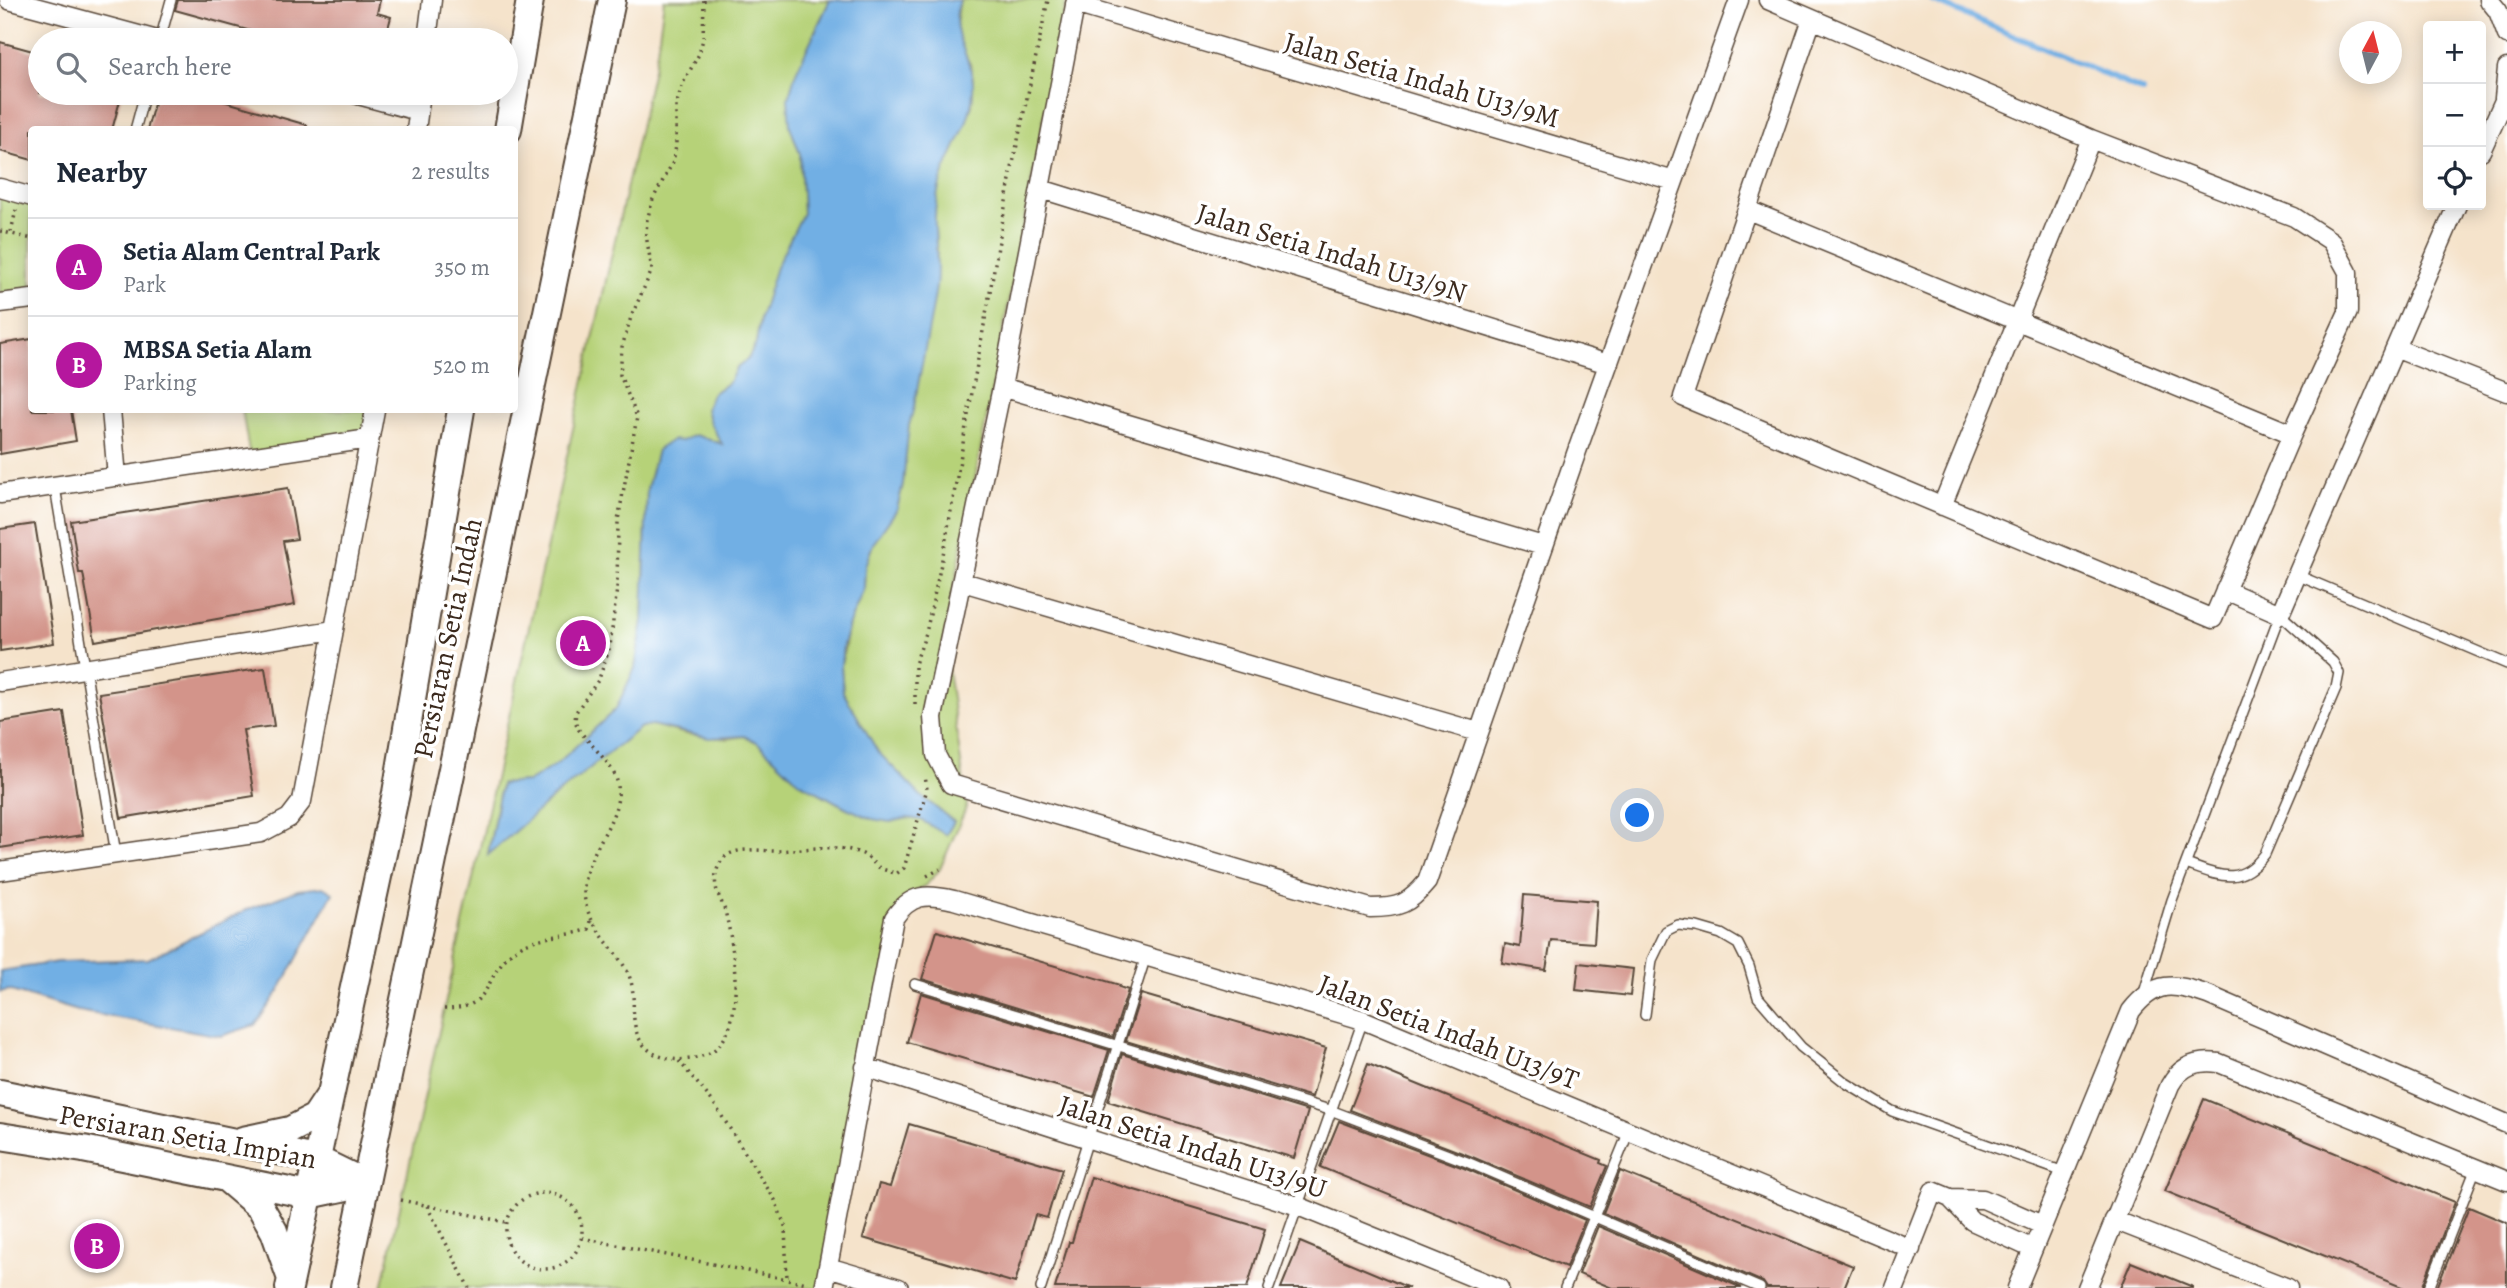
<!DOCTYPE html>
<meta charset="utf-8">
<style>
body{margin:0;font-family:Alegreya,serif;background:#f2f2f3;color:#1f2937}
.controls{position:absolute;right:21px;top:21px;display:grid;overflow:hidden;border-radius:7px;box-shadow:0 4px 18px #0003}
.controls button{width:63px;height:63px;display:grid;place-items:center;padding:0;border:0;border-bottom:2px solid #e0e1e3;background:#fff;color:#1f2937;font:35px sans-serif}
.compass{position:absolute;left:2339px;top:21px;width:63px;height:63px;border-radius:50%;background:#fff;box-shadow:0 4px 18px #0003;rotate:7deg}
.you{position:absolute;left:1638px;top:816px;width:24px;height:24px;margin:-18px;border:5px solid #fff;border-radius:50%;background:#1a73e8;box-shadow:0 0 0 10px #1a73e833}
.badge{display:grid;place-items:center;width:46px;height:46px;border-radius:50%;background:#b5179e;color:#fff;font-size:23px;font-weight:700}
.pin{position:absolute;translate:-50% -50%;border:4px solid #fff;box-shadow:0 2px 7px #0006}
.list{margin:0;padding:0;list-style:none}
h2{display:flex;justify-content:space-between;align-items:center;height:91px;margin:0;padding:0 28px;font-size:30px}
h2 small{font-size:23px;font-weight:400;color:#747a83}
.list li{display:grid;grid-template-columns:46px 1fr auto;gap:21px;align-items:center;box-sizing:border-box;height:98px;padding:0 28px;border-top:2px solid #e0e1e3}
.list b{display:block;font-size:26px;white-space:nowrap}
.list p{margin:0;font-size:23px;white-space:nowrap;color:#747a83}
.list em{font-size:23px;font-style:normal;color:#747a83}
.icon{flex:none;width:38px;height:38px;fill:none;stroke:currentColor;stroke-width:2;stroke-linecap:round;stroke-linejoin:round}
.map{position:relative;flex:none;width:2507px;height:1288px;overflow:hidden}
.search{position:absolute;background:#fff;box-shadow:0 4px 18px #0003;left:28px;top:28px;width:490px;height:77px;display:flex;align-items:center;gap:18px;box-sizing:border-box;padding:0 24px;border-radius:38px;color:#747a83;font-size:26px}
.panel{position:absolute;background:#fff;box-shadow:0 4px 18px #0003;left:28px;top:126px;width:490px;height:287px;border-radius:7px}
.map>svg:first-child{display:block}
</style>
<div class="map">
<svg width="2507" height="1288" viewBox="0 0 2507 1288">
<rect width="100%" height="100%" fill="#fff"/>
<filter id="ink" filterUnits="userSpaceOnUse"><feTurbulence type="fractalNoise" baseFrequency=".0143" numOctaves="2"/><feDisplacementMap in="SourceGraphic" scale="14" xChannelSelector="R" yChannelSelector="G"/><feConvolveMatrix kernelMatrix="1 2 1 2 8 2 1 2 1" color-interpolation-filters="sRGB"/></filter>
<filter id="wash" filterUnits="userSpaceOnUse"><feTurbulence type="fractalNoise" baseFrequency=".00686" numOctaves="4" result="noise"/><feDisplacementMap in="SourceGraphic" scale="28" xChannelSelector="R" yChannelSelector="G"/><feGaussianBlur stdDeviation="1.57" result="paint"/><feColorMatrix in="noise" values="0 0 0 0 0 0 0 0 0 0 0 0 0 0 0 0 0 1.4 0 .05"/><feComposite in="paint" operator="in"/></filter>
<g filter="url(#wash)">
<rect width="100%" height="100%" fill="#f5e3cb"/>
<path fill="#b6d278" stroke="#787e4b" stroke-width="2" d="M664 0H830L813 35 790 126 800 154 803 213 760 319 756 344 748 359 736 369 729 382 712 394 706 408 710 423 724 445 695 435 657 451 647 489 643 621 635 668 616 709 558 763 528 782 501 784 488 853 550 800 641 727 652 725 686 734 728 739 744 736 757 742 799 782 847 808 890 822 908 818 921 820 946 834 954 822 920 795 878 752 843 692 841 666 849 624 864 588 865 566 873 544 897 509 903 484 906 441 930 314 937 254 934 217 936 200 939 183 972 106 973 78 970 64 958 41 956 23 960 0H1066L944 641 967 806 940 869 927 884 901 902 821 1288H382L657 51Z
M0 188 31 197V289L0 293Z
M242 410H375L369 439 250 457Z"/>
<path fill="#71afe4" stroke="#566c81" stroke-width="2" d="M830 0H960C946 38 976 56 973 92 971 130 943 160 937 197 931 227 940 257 936 287 930 327 921 367 914 407L909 425 903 484 897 509 873 544 865 566 864 588 849 624 843 645 841 666 843 692 878 752 920 795 954 822 946 835 921 820 908 818 890 822 872 819 847 808 799 782 757 742 744 736 709 738 652 725 641 727 550 800 488 855 501 784 528 782 558 763 616 709 635 668 643 621 647 489 657 450 672 440 681 441 695 435 722 444 710 423 706 409 712 394 729 382 736 369 748 359 756 344 760 319 776 267 803 213 800 154 790 126 788 99 796 72Z
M323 887 333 893 279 991 255 1025 221 1036 78 1011 8 990 0 992V971L57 962 148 959 246 910 298 890Z"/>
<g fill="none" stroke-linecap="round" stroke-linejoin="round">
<path stroke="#71afe4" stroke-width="6" d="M1931 0 2143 91"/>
</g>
<g id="blocks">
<path fill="#d3948a" d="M178 0H380L377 13 391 17 385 40H284L175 10Z
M0 42 40 53V93H122L112 130H32V160L0 151Z
M157 93H195L307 125 306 130H147Z
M32 339V410H71L76 441 0 454V344Z
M288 488 297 539 283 541 295 605 95 641 83 573H79L71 521Z
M35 524 54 643 0 651V529Z
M265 668 274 726 243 730 254 796 121 818 99 693Z
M64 712 83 835 0 848V722Z
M1524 895 1597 901 1594 943 1551 940 1546 970 1502 963 1505 944 1520 947Z
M937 931 1120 985 1119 987 1128 990 1113 1037 922 979Z
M1579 963 1633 969 1630 996 1576 990Z
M921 993 1109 1050 1094 1097 907 1042Z
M1141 994 1326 1048 1312 1097 1126 1041Z
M1122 1054 1308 1111 1294 1158 1108 1101Z
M1368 1064 1601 1160 1600 1163 1607 1166 1590 1207 1470 1156 1350 1110Z
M2204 1099 2455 1202 2422 1288H2404L2165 1191Z
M1339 1121 1464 1168 1585 1220 1566 1267 1320 1167Z
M909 1124 1062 1169 1047 1218 1035 1215 1015 1283 863 1238 879 1184 890 1187Z
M1620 1171 1853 1266 1844 1288H1767L1763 1282 1603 1213Z
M1091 1177 1265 1229 1247 1288H1055L1069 1242H1072Z
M2469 1207 2507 1223V1288H2437Z
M1598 1226 1742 1288H1612L1579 1274Z
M1300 1242 1409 1288H1281Z
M2131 1262 2193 1287V1288H2120Z"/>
</g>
</g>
<g filter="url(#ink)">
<use href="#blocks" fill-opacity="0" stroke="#574638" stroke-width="2"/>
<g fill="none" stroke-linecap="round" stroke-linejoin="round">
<defs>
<path id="lane" d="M160 40 171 0
M135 130 145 93
M55 487 116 854
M2297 575 2507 664
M915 984 1333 1111 1467 1162 1760 1288
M2143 996 2172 900 2280 614 2333 662 2339 673 2336 688 2265 854C2240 887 2220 876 2186 864
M1645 1015 1652 960 1666 931 1678 925 1697 927 1721 934 1738 944 1749 966 1758 997 1801 1047 1846 1083 1892 1111 2064 1172
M1041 1288 1146 956
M1269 1288 1363 1020
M1565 1288 1629 1131
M2429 1288 2476 1168"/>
<path id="street" d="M9 0 157 40
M1076 0 1002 387 933 717 936 755 951 784 1370 908C1399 908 1409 904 1427 882L1577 451 1739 0
M1768 0 2091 139 2294 217 2331 241 2348 272V312L2292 434 2213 619 1683 397 1812 19
M2489 0 2498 11 2507 35
M1075 4 1674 181
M427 40 432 0
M351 93 418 111
M2504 98 2507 68
M416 130 421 93
M2481 151 2507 94
M0 188 32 197
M1041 189 1608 364
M1748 210 2292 434
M0 303 32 299
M2395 348 2507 392
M1002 387 1543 546
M111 410 117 477
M0 494 369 439
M1942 506 2091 139
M963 582 1478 732
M2225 590 2280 614 2457 205
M0 682 334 630
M0 871 261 833 289 818 302 801 375 410
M865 1067 1298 1206 1499 1288
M1950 1198 1972 1221 2033 1249
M2114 1220 2288 1288
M828 1267 899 1288
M824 1288 894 918C911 893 927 894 954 900L1363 1020 1911 1249
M1895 1288 1933 1191 1950 1198 1983 1199 2042 1225
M2017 1288 2131 1011C2155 980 2173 983 2208 995L2507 1124
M2087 1288 2170 1085C2181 1065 2198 1060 2219 1063L2507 1181"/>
<path id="secondary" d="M508 130 530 0
M0 1093 316 1159 365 1183
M0 1136 83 1149 309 1195 365 1183
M243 1140 290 1130 315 1117 329 1096
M228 1180 261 1208 274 1231 291 1279
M289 1288 396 793 461 410
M344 1288 612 0"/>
</defs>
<use href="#lane" stroke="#574638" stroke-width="12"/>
<use href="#street" stroke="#574638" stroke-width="21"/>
<use href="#secondary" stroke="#574638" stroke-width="30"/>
<path stroke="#574638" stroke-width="3.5" stroke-dasharray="2 5" stroke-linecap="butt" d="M704 0 703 39 699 54 683 83 676 105V146L673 162 653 199 647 220 646 235 652 270 631 317 622 347 620 375 637 417 618 520 617 588 610 646 599 679 576 712 575 721 579 730C589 743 613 765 617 781 626 815 586 851 584 886 582 921 610 942 626 969 637 989 631 1006 635 1026 641 1060 680 1066 707 1054 749 1036 734 946 725 911 723 903 717 895 716 886 714 877 717 864 725 857 738 846 760 851 776 851 803 850 835 843 860 853 867 855 871 861 877 866 882 870 890 871 896 874L904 868 927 789 925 776
M0 231 32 239
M11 232 16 210
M915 704V664L926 633 944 550 1012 168 1048 0
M927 876 940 869
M444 1009C496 1009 481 976 515 950 537 934 566 938 589 929L591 921
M679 1061 713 1102 775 1200 785 1226 787 1279
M506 1231a38 38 0 1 1 76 0a38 38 0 1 1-76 0Z
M401 1200 505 1222
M427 1206 469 1288
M582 1238 807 1283"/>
<use href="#lane" stroke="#fff" stroke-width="9"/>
<use href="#street" stroke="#fff" stroke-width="18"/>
<use href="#secondary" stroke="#fff" stroke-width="26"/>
</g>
</g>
<g text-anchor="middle" stroke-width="7" stroke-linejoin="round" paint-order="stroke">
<g font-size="28" fill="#3b2a1e" stroke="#fff">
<text transform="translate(1422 79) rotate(16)" y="10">Jalan Setia Indah U13/9M</text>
<text transform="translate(1332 252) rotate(17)" y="10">Jalan Setia Indah U13/9N</text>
<text transform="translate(447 638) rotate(-78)" y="10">Persiaran Setia Indah</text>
<text transform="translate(1449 1031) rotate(21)" y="10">Jalan Setia Indah U13/9T</text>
<text transform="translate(188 1136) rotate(10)" y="10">Persiaran Setia Impian</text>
<text transform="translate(1193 1146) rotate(18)" y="10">Jalan Setia Indah U13/9U</text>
</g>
</g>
</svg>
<div class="controls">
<button>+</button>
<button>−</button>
<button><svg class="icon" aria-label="locate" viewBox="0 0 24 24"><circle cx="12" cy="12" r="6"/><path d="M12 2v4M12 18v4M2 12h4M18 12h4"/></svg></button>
</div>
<svg class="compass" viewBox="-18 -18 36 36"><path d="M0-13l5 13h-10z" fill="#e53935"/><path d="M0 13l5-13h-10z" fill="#747a83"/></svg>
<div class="you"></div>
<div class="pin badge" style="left:583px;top:643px">A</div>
<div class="pin badge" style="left:97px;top:1246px">B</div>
<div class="search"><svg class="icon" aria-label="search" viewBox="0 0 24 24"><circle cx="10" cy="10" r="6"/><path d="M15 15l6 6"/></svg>Search here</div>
<section class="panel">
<h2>Nearby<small>2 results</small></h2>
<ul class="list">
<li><span class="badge">A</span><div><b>Setia Alam Central Park</b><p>Park</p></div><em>350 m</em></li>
<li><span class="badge">B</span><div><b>MBSA Setia Alam</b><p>Parking</p></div><em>520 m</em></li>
</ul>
</section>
</div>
